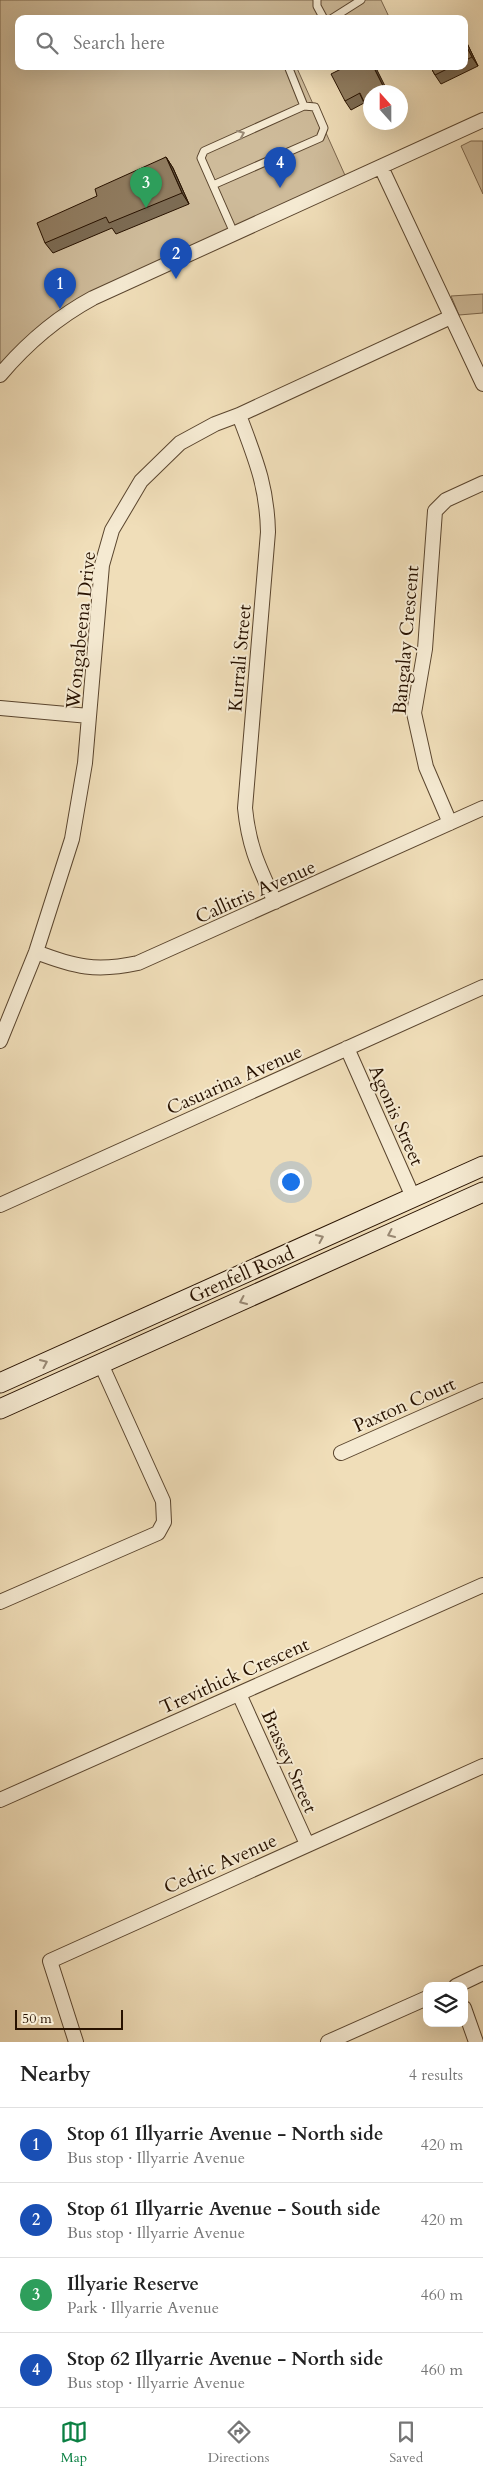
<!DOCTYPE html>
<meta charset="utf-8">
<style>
body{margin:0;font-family:Cardo,serif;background:#f2f2f2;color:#222}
.controls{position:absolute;right:15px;bottom:15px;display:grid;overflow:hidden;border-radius:10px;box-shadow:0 5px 20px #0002}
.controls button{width:45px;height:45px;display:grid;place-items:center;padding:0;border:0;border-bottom:1px solid #e0e0e0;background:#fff;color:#222;font:25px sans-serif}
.compass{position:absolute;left:363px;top:85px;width:45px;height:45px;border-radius:50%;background:#fff;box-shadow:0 5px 20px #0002;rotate:339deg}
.scale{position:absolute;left:15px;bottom:12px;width:108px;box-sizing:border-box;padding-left:5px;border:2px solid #281200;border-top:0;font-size:14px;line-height:18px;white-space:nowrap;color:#281200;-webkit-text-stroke:4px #f5ead2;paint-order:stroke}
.you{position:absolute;left:290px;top:1181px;width:18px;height:18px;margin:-12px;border:4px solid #fff;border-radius:50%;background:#1a73e8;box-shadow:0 0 0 8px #1a73e833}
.badge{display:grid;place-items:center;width:32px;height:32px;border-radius:50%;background:#0b8043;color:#fff;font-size:16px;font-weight:700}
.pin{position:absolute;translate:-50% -41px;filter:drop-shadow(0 1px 2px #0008)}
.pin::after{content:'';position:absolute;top:26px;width:18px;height:15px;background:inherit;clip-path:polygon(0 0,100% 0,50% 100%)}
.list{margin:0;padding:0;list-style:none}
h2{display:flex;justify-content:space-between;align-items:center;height:65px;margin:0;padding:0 20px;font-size:21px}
h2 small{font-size:16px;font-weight:400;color:#767676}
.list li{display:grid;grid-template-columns:32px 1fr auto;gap:15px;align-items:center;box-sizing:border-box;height:75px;padding:0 20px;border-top:1px solid #e0e0e0}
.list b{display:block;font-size:19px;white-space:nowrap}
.list p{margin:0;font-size:16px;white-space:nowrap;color:#767676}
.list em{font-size:16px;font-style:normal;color:#767676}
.icon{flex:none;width:28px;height:28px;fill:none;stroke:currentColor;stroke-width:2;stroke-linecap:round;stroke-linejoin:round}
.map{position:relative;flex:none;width:483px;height:2042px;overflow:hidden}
.search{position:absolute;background:#fff;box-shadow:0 5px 20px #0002;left:15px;right:15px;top:15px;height:55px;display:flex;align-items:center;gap:12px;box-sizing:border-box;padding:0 18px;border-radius:10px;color:#767676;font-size:19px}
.sheet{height:365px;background:#fff}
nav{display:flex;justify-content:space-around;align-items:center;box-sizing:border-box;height:70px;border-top:1px solid #e0e0e0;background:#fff;font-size:14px;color:#767676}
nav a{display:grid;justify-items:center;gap:2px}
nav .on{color:#0b8043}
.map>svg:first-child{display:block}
</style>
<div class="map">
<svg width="483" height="2042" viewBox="0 0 483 2042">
<rect width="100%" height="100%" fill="#f0deb9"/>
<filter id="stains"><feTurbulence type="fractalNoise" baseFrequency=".004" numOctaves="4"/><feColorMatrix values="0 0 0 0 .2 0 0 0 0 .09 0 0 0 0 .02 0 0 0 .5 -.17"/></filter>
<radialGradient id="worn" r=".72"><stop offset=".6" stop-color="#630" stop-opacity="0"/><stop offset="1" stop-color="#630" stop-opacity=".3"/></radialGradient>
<path fill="#cebb9a" stroke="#7b664d" d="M0 0H381L390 19H19V66H296L348 182 93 298 0 375Z
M471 141H483V194L461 146Z
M483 294V313L459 315 451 296Z"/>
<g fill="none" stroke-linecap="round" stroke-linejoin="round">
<defs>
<path id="lane" d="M317 0V6L324 19
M331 19 361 0
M288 66 304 106
M213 185 320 138 324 128 315 107 304 106 204 151 201 158 234 233"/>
<path id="street" d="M381 167 483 384
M0 375C27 343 56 318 93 298L483 120
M239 415C255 458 267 485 268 532L245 808C249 848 259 867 275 902
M0 708 89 716
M450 823 426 767 414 713 425 649 435 511 446 500 483 483
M36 952C75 967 96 972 138 963L483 808
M0 1041 36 952 72 839 85 763 102 565 112 530 141 481 180 443 215 424 239 415 451 317
M347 1048 413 1197
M0 1205 483 987
M341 1453 483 1390
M0 1602 158 1533 164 1522 163 1501 101 1364
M239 1694 307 1844
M0 1800 483 1585
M456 1986 483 1973
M464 2008 476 2042
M76 2042 50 1961 483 1766
M328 2042 427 1998"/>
<path id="secondary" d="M0 1383 483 1166
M0 1409 483 1192"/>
</defs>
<use href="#lane" stroke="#5a452e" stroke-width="9"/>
<use href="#street" stroke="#5a452e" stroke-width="16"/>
<use href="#secondary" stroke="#281200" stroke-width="21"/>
<use href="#lane" stroke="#f5ead2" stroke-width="7"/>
<use href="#street" stroke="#f5ead2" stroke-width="14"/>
<use href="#secondary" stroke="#f5ead2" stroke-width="19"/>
</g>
<path fill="#7c6b53" stroke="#281200" d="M464 37 478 66 441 84 435 75 430 66H464Z
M347 66 364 103 351 110 345 101Z
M376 122H383L377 125Z
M166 157 173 168 189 204 116 234 112 228 53 253 45 243 97 196Z"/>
<path fill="#655743" stroke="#281200" d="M464 37 478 66 472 57 464 42Z
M373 66H375L388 92H386Z
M166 157 173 168 189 204 182 193Z"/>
<path fill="#907c60" stroke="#281200" d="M464 42 472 57 464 61Z
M347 66H373L386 92H370V115L360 93 345 101 331 74Z
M430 66H453L435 75Z
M166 157 182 193 109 223 106 217 45 243 37 223 97 196 95 189Z"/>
<defs><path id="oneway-chevron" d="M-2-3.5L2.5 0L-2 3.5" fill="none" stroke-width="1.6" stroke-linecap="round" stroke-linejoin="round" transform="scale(1.25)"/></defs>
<g stroke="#998974">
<use href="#oneway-chevron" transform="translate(241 134) rotate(-24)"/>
<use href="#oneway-chevron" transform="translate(391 1234) rotate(156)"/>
<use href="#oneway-chevron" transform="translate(320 1238) rotate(-24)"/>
<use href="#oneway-chevron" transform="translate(243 1301) rotate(156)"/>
<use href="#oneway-chevron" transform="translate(44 1363) rotate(-24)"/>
</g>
<g text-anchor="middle" stroke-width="4" stroke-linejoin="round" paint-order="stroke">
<g font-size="19" fill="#281200" stroke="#f5ead2">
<text transform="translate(80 630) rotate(-84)" y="7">Wongabeena Drive</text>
<text transform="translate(405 640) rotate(-85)" y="7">Bangalay Crescent</text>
<text transform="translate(239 658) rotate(-85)" y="7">Kurrali Street</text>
<text transform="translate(255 891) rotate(-24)" y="7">Callitris Avenue</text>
<text transform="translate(234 1079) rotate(-24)" y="7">Casuarina Avenue</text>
<text transform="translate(397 1115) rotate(66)" y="7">Agonis Street</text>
<text transform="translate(241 1274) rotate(-24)" y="7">Grenfell Road</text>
<text transform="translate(404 1404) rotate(-24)" y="7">Paxton Court</text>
<text transform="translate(234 1675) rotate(-24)" y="7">Trevithick Crescent</text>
<text transform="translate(290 1761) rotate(66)" y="7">Brassey Street</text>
<text transform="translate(220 1863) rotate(-24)" y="7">Cedric Avenue</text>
</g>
</g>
<rect width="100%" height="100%" filter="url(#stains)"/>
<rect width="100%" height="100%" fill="url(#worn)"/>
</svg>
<div class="controls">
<button><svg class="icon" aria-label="layers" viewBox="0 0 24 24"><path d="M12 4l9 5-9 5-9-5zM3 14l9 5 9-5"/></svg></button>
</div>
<svg class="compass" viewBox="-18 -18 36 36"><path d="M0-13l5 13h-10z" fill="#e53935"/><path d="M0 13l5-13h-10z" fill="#767676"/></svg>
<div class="scale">50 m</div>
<div class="you"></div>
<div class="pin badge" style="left:60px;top:309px;background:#1a4fb4">1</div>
<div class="pin badge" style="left:176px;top:279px;background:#1a4fb4">2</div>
<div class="pin badge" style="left:146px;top:208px;background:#2e9e5b">3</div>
<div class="pin badge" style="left:280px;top:188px;background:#1a4fb4">4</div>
<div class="search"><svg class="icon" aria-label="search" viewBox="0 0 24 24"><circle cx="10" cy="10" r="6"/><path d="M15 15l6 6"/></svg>Search here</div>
</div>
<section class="sheet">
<h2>Nearby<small>4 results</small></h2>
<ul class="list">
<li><span class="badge" style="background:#1a4fb4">1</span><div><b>Stop 61 Illyarrie Avenue - North side</b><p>Bus stop · Illyarrie Avenue</p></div><em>420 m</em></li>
<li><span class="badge" style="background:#1a4fb4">2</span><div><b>Stop 61 Illyarrie Avenue - South side</b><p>Bus stop · Illyarrie Avenue</p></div><em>420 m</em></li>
<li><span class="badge" style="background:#2e9e5b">3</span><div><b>Illyarie Reserve</b><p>Park · Illyarrie Avenue</p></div><em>460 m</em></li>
<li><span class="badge" style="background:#1a4fb4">4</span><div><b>Stop 62 Illyarrie Avenue - North side</b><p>Bus stop · Illyarrie Avenue</p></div><em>460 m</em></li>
</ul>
</section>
<nav>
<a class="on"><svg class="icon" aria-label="map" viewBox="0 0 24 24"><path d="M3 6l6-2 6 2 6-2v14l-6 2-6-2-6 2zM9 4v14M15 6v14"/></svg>Map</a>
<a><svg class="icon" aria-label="directions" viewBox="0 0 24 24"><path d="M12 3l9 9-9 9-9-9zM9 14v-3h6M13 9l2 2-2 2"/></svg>Directions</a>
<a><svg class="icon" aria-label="saved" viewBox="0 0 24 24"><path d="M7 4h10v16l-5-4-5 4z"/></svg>Saved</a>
</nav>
